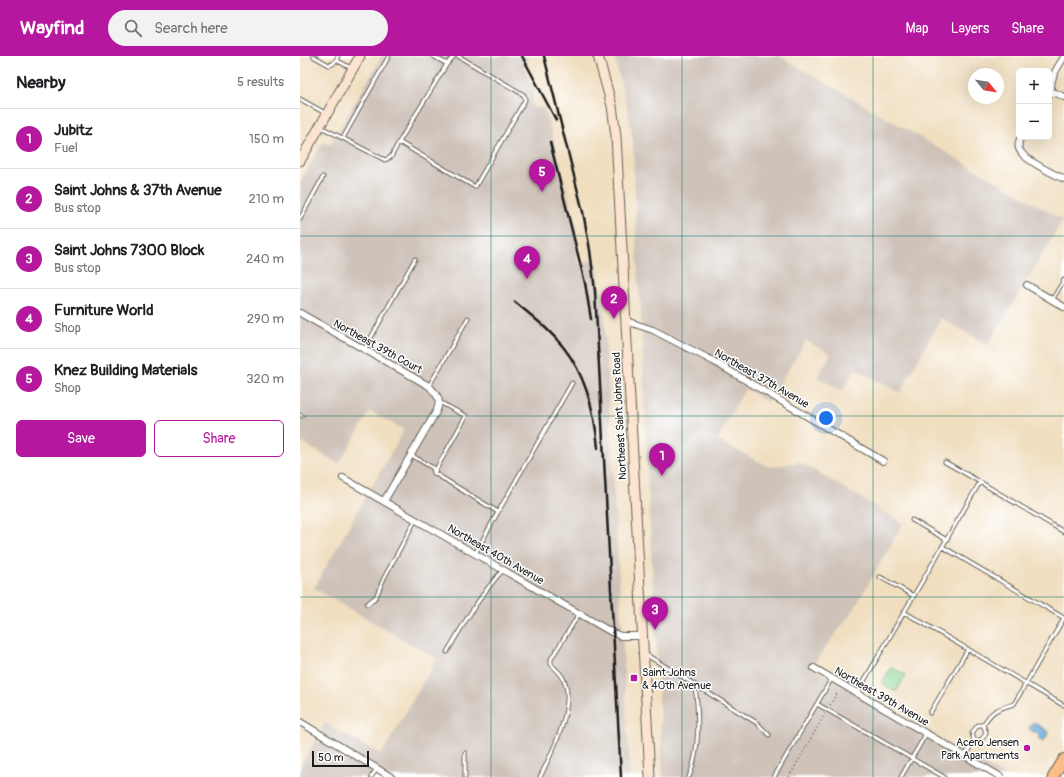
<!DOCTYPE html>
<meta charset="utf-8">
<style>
body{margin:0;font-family:Pangolin,sans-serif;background:#f2f2f2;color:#202124}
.controls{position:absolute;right:12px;top:12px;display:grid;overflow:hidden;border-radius:6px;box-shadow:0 4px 16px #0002}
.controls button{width:36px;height:36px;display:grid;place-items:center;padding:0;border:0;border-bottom:1px solid #e0e0e0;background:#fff;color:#202124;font:20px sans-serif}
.compass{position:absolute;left:668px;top:12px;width:36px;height:36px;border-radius:50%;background:#fff;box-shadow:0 4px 16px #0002;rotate:120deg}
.scale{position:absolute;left:12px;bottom:10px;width:57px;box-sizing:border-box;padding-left:4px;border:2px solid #1c1c1c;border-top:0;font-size:11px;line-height:14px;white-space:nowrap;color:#1c1c1c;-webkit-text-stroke:3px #fff;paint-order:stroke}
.you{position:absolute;left:526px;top:362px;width:14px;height:14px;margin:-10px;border:3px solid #fff;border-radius:50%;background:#1a73e8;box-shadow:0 0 0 6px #1a73e833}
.badge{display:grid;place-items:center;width:26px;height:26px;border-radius:50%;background:#b5179e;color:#fff;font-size:13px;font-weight:700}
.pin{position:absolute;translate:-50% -33px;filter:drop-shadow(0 1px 2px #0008)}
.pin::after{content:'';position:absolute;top:21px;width:14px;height:12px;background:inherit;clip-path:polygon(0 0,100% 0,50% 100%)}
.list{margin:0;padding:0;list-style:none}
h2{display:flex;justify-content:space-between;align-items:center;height:52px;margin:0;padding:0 16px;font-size:17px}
h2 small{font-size:13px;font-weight:400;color:#757577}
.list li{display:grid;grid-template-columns:26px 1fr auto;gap:12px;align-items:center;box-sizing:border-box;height:60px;padding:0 16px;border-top:1px solid #e0e0e0}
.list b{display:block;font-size:15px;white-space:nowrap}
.list p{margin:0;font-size:13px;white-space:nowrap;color:#757577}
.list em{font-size:13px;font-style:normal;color:#757577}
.actions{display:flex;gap:8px;padding:12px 16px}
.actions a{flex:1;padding:9px 0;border:1px solid #b5179e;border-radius:6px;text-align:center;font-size:14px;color:#b5179e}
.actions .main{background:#b5179e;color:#fff}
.icon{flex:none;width:22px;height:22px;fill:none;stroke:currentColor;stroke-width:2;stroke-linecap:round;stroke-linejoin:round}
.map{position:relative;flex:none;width:764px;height:721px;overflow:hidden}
header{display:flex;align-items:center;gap:24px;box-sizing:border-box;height:56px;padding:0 20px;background:#b5179e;color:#fff}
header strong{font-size:19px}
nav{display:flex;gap:22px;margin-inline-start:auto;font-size:14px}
.search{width:280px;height:36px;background:#f2f2f2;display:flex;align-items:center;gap:10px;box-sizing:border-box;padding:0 14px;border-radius:22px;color:#757577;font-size:15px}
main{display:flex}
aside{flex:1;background:#fff}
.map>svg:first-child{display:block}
</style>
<header>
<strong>Wayfind</strong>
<div class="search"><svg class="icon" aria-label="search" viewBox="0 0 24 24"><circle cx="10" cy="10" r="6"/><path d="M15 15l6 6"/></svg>Search here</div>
<nav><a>Map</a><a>Layers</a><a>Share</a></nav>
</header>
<main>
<aside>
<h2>Nearby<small>5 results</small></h2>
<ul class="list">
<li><span class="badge">1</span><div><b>Jubitz</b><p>Fuel</p></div><em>150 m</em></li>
<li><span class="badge">2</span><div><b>Saint Johns &amp; 37th Avenue</b><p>Bus stop</p></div><em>210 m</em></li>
<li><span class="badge">3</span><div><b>Saint Johns 7300 Block</b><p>Bus stop</p></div><em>240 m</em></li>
<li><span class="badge">4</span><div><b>Furniture World</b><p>Shop</p></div><em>290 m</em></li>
<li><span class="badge">5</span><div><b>Knez Building Materials</b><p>Shop</p></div><em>320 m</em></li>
</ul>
<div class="actions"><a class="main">Save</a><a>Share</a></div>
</aside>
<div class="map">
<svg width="764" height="721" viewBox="0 0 764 721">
<rect width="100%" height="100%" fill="#fff"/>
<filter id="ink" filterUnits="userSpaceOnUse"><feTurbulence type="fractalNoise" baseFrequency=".025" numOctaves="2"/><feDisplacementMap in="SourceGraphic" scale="8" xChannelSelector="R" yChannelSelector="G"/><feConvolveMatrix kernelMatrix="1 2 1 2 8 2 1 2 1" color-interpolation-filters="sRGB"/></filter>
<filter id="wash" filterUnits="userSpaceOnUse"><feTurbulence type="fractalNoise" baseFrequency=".012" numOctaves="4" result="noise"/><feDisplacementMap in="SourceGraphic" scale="16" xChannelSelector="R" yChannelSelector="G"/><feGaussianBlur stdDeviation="0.9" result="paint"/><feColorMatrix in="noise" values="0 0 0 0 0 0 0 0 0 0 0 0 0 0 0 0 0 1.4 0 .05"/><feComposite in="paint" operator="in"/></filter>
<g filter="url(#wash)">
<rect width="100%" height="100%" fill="#f0debf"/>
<path fill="#cec2b9" d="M82 0H227L228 8 224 11 234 34 232 51 245 52 276 170 277 207 296 204 304 254 330 721H0V711L25 667 81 699 137 603 14 532 104 374 70 355 39 408 0 385V127L23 86 30 89Z
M314 0H479L763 164 688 289 641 262 600 337 556 313 542 335 517 321 531 298 506 285 468 346 445 333 417 384 469 411 500 406 603 467 554 553 511 611 706 721H363L348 433 341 255 338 223 333 85 328 55Z"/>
<path fill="#88d28e" stroke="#527755" d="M591 611 606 619 596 636 582 627Z"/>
<path fill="#60a1d3" stroke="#3e5e78" d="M733 666 749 676 744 685 738 682 739 679 729 673Z"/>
</g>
<g filter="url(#ink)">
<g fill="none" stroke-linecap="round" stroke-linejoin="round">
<defs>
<path id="lane" d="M13 0 29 9 33 8 36 4
M38 0 36 4 51 12
M133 0 147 8 154 0
M0 43 25 57
M21 71 85 104 91 101 99 86 175 131 225 44 224 39 158 0
M43 82 89 0
M99 86 147 8
M0 163 23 121
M752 244 764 224
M64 294 115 203
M129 330 168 262
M0 359 2 360
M111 399 133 412 134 417 198 456 175 498
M645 406 680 426
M134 417 166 360 139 346
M198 456 272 327
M612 464 647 484
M643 491 764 562
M580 521 614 540
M67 548 76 541 84 522 116 463
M604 556 763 649
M147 596C164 567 180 539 203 514
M345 598 457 667 469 679
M557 637 680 426 764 476
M517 648 644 721
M630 657 668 593
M683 669C692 654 697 653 714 648L764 562
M674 684C681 686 684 682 686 676L683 669
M674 684 672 677 678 669H683
M165 697V721
M665 700 674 684
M71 721 77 713
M240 721C252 697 277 648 263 622 260 616 255 613 251 608V603L279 558
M389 721C400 695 399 657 395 630
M474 721 532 622
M601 721 626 678"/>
<path id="street" d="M749 37H756L764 41
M752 37C748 24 758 11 764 1
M721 81C718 86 717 91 721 96 726 105 754 118 764 123
M727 229 764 251
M0 257 129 330C138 340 142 343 136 356L84 445
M326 265 353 274 413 305 583 405
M43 422 313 577 321 580H343
M514 612 701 721
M0 666 91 721"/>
<path id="secondary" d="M298 0 312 50 316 80 350 721
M0 105 60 0"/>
<path id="primary" d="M753 721 764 703"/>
</defs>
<use href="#lane" stroke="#666055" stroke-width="5"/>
<use href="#street" stroke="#666055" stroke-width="8"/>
<use href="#secondary" stroke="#666055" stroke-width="11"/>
<use href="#primary" stroke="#666055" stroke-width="12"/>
<path stroke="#666055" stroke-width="1.5" stroke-dasharray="1 3" stroke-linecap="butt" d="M530 649 537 637
M489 721 525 658"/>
<use href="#lane" stroke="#fff" stroke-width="3"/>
<use href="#street" stroke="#fff" stroke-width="6"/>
<use href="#secondary" stroke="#fce5d0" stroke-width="9"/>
<use href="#primary" stroke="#f8bd89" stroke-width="10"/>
<path stroke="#1c1c1c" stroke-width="2.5" d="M222 0 256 64
M244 0 283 156 290 194 295 235 321 721
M250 86 285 227 291 263
M215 246C232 260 250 274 264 292 286 320 295 358 298 392"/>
</g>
</g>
<path fill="none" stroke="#0f766e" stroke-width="1" stroke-opacity="0.55" d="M191 0V721M382 0V721M573 0V721M0 180H764M0 360H764M0 541H764"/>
<g fill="#b5179e" stroke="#fff" stroke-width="1.5">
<rect x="330" y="618" width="8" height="8" rx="2"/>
<circle cx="727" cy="692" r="4"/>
</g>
<g text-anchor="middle" stroke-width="3" stroke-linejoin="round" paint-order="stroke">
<g font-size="11" fill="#1c1c1c" stroke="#fff">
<text transform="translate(78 290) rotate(29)" y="4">Northeast 39th Court</text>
<text transform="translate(462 322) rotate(30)" y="4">Northeast 37th Avenue</text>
<text transform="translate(319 360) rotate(-93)" y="4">Northeast Saint Johns Road</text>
<text transform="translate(196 498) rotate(30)" y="4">Northeast 40th Avenue</text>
<text transform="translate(582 640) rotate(30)" y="4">Northeast 39th Avenue</text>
</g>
<g font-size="11" fill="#1c1c1c" stroke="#fff" text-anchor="start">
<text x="342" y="620">Saint Johns<tspan x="342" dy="13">&amp; 40th Avenue</tspan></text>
<text x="719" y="690" text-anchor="end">Acero Jensen<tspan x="719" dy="13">Park Apartments</tspan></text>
</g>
</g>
</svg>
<div class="controls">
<button>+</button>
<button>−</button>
</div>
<svg class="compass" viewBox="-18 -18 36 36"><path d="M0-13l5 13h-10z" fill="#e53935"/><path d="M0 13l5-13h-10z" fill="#757577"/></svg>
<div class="scale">50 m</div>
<div class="you"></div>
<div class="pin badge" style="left:362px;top:420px">1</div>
<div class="pin badge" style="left:314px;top:263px">2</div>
<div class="pin badge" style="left:355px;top:574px">3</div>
<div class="pin badge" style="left:227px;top:223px">4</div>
<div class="pin badge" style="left:242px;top:136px">5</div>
</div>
</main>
